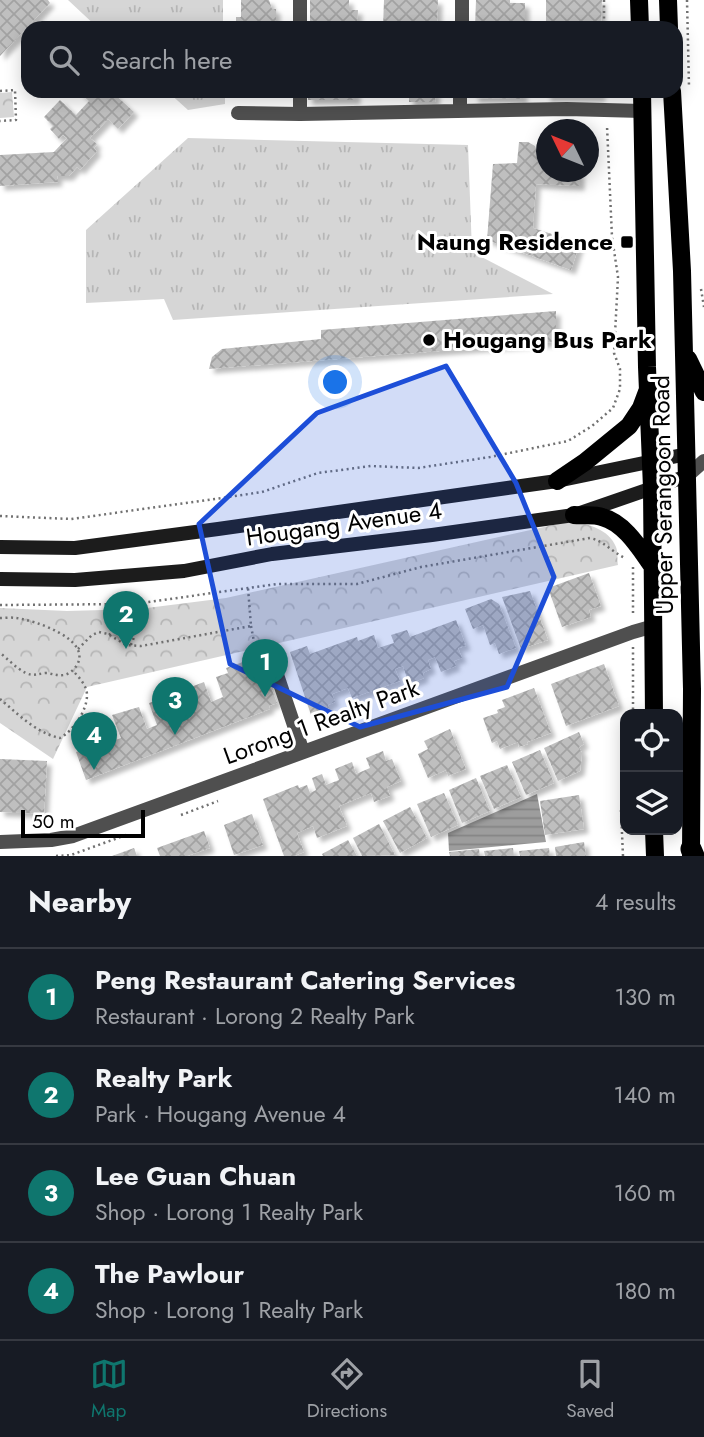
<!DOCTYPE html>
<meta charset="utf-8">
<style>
body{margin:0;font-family:Jost,sans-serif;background:#242831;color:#f1f3f6}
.controls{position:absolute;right:21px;bottom:21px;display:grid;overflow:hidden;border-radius:14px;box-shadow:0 4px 18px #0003}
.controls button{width:63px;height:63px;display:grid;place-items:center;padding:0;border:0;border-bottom:2px solid #363941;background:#171b24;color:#f1f3f6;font:35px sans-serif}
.compass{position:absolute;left:536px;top:119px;width:63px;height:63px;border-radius:50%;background:#171b24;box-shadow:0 4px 18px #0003;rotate:313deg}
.scale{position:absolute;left:21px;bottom:18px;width:124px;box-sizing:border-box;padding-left:7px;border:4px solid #000;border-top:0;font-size:19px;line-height:24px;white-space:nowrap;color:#000;-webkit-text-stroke:5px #fff;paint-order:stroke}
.you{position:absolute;left:336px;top:383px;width:24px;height:24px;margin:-18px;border:5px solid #fff;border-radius:50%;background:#1a73e8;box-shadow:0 0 0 10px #1a73e833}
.badge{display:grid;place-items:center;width:46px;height:46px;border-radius:50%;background:#0f766e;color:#fff;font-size:23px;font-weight:700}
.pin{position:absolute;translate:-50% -58px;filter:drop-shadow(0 2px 4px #0008)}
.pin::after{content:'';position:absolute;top:37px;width:24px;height:21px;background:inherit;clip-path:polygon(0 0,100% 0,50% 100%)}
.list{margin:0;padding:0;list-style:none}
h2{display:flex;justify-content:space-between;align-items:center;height:91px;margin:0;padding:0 28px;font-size:30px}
h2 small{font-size:23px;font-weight:400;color:#9ea1a6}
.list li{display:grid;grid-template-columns:46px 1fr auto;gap:21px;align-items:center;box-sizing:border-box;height:98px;padding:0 28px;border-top:2px solid #363941}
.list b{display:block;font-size:26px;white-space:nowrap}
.list p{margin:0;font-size:23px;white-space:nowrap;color:#9ea1a6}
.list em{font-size:23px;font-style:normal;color:#9ea1a6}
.icon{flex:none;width:38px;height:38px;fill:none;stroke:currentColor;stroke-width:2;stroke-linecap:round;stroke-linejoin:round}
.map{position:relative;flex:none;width:704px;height:856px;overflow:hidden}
.search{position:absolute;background:#171b24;box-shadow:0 4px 18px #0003;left:21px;right:21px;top:21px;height:77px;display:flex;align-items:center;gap:18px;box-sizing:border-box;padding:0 24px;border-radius:21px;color:#9ea1a6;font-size:26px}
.sheet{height:483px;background:#171b24}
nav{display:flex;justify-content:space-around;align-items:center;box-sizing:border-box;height:98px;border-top:2px solid #363941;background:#171b24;font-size:19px;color:#9ea1a6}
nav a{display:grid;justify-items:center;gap:4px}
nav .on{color:#0f766e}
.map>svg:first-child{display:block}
</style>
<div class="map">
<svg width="704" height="856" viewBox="0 0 704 856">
<defs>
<pattern id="grass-tufts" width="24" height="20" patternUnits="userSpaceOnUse" patternTransform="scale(1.75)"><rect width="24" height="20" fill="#d6d6d6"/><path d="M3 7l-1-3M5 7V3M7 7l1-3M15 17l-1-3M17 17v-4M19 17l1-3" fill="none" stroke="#b6b6b6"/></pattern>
<pattern id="forest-crowns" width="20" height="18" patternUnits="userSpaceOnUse" patternTransform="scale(1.75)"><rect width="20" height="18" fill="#d6d6d6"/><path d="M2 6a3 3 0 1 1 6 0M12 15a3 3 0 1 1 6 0" fill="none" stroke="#b6b6b6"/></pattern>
<pattern id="water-rules" width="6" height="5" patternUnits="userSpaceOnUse" patternTransform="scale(1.75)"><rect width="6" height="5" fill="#9d9d9d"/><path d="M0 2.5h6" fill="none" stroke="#858585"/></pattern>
<pattern id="building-cross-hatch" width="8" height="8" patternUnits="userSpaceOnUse" patternTransform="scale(1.75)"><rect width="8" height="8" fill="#bfbfbf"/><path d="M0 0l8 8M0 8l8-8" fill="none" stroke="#a2a2a2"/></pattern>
<filter id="shadow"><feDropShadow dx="4.5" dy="4.5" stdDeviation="2" flood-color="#0004"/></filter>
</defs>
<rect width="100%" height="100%" fill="#fff"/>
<path fill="url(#grass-tufts)" d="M68 0H223V28H98Z
M167 91H225V104L188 110Z
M188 138 468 145 472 252 553 294 173 320 164 299 86 303V230Z"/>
<path fill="url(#forest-crowns)" d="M12 92 14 117 0 118V93Z
M571 521C588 524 609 529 616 547 618 552 617 560 618 565L87 687 53 759 0 723V608L67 611 139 609 226 598Z"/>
<path fill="url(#water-rules)" d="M537 794 546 842 449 851 448 833Z"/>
<path fill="url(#building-cross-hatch)" filter="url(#shadow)" d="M0 0H48L50 3 0 56Z
M241 0H269L272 9H276V28H236V17H241Z
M310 0H349V10H358L357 28H310Z
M384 0H438L437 28H383Z
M476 0H510V3H525V27L475 28Z
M546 0H602L601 28H546Z
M78 91H111L134 112 118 129 108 119 90 138 97 144 94 148 97 151 80 170 77 167 69 176H57L58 182 0 186V155L54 152 67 138 63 135 59 139 50 129 53 126 44 117 60 100 76 115 89 101Z
M308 91H356V100H308Z
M409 91H436L435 102H409Z
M474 91H523V99L474 98Z
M546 91H601V97H546Z
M519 142H528L535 146 538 154 546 153V172H580V186L536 184 533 228 580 243 571 270 487 240 493 164 517 163Z
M556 311V342L209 369 212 357 222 349 321 339V330Z
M589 573 601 606 589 610 591 617 562 627 548 588Z
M530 591 548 640 521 649 502 597Z
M491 599 499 604 516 648 499 654 495 643 490 645 483 625 473 629 465 609Z
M456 620 466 646 458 648 462 658 454 661 456 666 441 672 435 657 428 660 431 669 423 673 424 678 409 684 403 666 395 669 400 681 352 698 348 688 332 694 335 702 328 705 329 708 311 715 290 652 307 646 310 654 357 637 358 641 374 635 378 648 394 643 391 635 407 630 410 637Z
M251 654 253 659 259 656 277 703 269 706 270 709 86 780 76 752 89 748 81 727 102 719 110 742 121 738 112 715 139 707 147 729 157 725 149 703 169 696 177 718 191 712 183 690 204 682 211 702 223 697 216 677 228 673 226 668 243 662 242 658Z
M604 664 619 706 566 726 551 684Z
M534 688 551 733 527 742 528 744 519 747 518 742 500 749 497 741 492 743 483 718 498 713 497 710 505 707 502 700Z
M450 729 466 769 448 776 446 770 428 778 418 754 428 749 424 741Z
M579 732 584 744 579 747 582 753 580 771 558 781 544 748Z
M540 750 554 783 526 795 512 762Z
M383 751 386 761 392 759 401 781 387 787 390 796 374 802 371 793 339 806 347 826 317 838 313 826 297 833 304 852 294 856H284L263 799 298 785 299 788 307 785 310 793 316 790 312 778 322 774 326 785 339 780 335 769 352 762 356 774 370 768 366 758Z
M0 759 47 761 44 814 0 812Z
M507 765 521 797 494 809 480 776Z
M476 778 490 811 462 823 449 790Z
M444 793 458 825 431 837 417 804Z
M579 795 584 829 545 835 540 801Z
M410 807 427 838 400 853 383 821Z
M252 814 263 845 234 855 224 825Z
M379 824 395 855 362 856 353 838Z
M204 831 210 848 187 856H160L157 848Z
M348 840 357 856H323L322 854Z
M584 842 586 856H556L555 847Z
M134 848 137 856H112Z
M513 848 514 856H485L484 851Z
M549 848 550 856H520L519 851Z
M479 849 480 856H450L449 852Z"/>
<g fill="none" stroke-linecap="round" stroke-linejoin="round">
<path stroke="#717171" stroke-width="2.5" stroke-dasharray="2 3.5" stroke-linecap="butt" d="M604 0V28
M687 0 689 87
M0 91 15 90 16 120 0 121
M701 289 704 307
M0 516 71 519 215 499 262 492 318 473 371 466 418 468 490 457 568 441 592 426 613 408 620 389V369L614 353 618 277 612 237 607 126
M633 567V616
M0 605 134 604 277 584H357L421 567 590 538C604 541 612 552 625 558
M0 618C5 618 11 617 16 618 34 620 92 639 77 665 74 670 69 674 64 675 58 676 53 674 47 673 39 673 34 677 26 673 17 669 8 659 0 653
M251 626 255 647
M109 635 121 624C135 624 137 636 130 646
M78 649 92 635 99 632 108 634 126 645 141 646 251 626 248 588
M0 699C18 714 36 733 60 738 73 731 87 711 87 695 87 686 79 677 73 671
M630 714 633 710V647
M181 815 218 801
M56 856 71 855 126 835
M623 856 621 811 625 720"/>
<path stroke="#4f4f4f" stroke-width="14" d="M300 28V0
M462 28V0
M460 111V91
M238 113 300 114 567 109 642 111
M300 114V91
M687 476 704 461
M269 651 303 752
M0 842 51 840 73 836 633 632 654 626"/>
<path stroke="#1c1c1c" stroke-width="14" d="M0 547 75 548 218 529 557 481 687 454
M0 579 75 580 184 571 272 554 432 535 574 515 687 476"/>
<path stroke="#000" stroke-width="18" d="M639 0 640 28
M668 0 669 28
M642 91 647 367 652 488 654 714
M672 91 682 271 692 689 691 856
M688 359 704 392
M557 481 585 462 629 426 641 408 647 392
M574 515C582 516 594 514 602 517 625 523 640 549 653 567
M654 830 655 856"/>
<path stroke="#000" stroke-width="21" d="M691 849 694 856"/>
</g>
<path fill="#1d4ed8" fill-opacity="0.2" stroke="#1d4ed8" stroke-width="5" stroke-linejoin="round" d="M446 366 516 483 554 577 507 687 360 727 230 664 199 524 317 413Z"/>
<g fill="#000" stroke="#fff" stroke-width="2.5">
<rect x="620" y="235" width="14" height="14" rx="3.5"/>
<circle cx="429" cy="340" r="7"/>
</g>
<g text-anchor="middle" stroke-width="6" stroke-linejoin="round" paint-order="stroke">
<g font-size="24" font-weight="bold" fill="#000" stroke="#fff" text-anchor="end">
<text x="613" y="250">Naung Residence</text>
<text x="443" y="348" text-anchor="start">Hougang Bus Park</text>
</g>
<g font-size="24" fill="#000" stroke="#fff">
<text transform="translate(663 495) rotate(-91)" y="8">Upper Serangoon Road</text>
<text transform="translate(344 524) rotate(-8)" y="8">Hougang Avenue 4</text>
<text transform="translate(321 722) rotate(-20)" y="8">Lorong 1 Realty Park</text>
</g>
</g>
</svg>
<div class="controls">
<button><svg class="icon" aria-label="locate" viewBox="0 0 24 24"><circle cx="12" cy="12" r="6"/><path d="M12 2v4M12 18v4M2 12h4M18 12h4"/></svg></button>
<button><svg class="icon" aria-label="layers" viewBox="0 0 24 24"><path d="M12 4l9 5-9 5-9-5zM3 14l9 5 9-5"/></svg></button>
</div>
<svg class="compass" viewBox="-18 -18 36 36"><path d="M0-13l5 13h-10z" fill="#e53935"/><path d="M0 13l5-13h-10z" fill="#9ea1a6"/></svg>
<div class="scale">50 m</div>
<div class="you"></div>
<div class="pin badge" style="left:265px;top:697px">1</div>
<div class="pin badge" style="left:126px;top:649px">2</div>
<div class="pin badge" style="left:175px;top:735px">3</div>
<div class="pin badge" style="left:94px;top:770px">4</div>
<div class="search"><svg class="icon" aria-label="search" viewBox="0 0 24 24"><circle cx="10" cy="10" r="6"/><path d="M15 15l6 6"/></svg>Search here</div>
</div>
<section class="sheet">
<h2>Nearby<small>4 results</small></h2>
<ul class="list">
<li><span class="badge">1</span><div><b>Peng Restaurant Catering Services</b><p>Restaurant · Lorong 2 Realty Park</p></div><em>130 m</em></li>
<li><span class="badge">2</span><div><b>Realty Park</b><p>Park · Hougang Avenue 4</p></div><em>140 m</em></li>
<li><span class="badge">3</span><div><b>Lee Guan Chuan</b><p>Shop · Lorong 1 Realty Park</p></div><em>160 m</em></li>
<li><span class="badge">4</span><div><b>The Pawlour</b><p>Shop · Lorong 1 Realty Park</p></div><em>180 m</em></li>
</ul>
</section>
<nav>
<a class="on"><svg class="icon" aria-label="map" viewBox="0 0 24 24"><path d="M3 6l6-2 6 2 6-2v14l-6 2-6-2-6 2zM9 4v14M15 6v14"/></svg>Map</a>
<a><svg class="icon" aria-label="directions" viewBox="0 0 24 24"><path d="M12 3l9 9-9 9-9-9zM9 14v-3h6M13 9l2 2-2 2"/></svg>Directions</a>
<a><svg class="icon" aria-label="saved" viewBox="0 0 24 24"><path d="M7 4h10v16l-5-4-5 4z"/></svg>Saved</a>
</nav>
